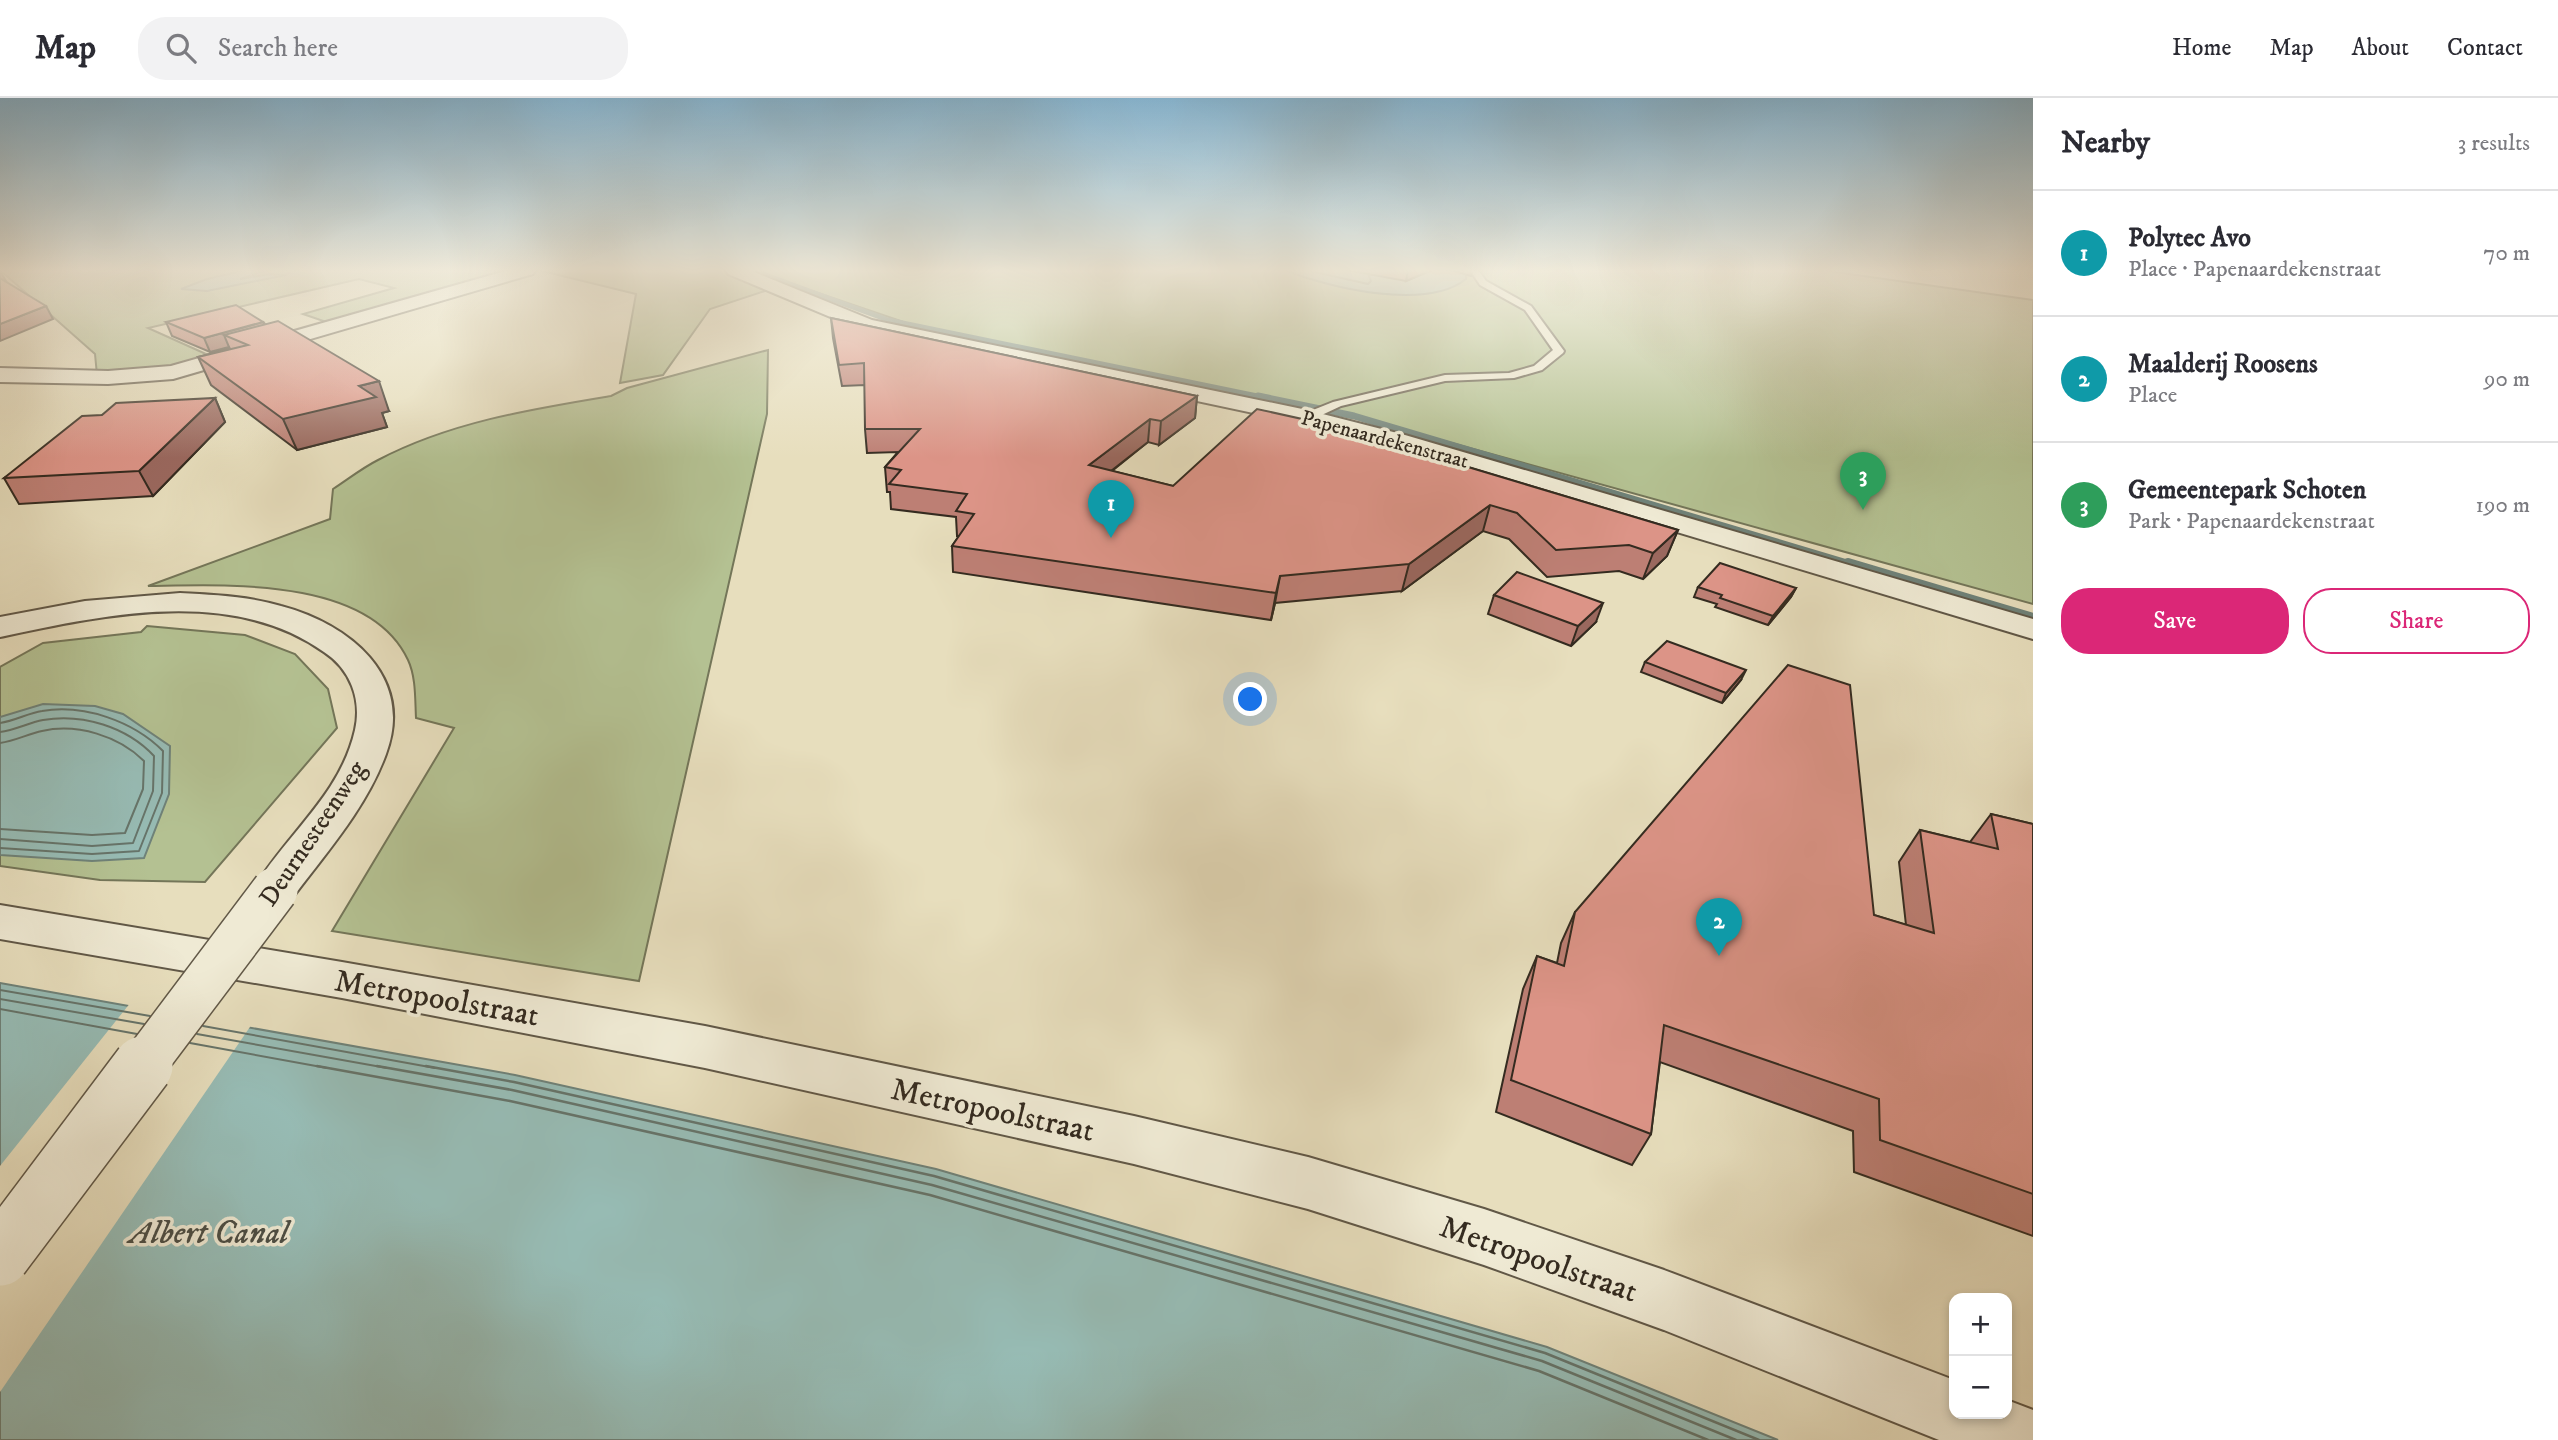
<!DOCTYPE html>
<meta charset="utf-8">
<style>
body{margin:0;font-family:"IM FELL DW Pica",serif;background:#f2f2f3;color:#2b2b33}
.controls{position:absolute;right:21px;bottom:21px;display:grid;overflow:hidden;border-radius:14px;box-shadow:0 4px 10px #0003}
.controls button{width:63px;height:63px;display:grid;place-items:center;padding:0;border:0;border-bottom:2px solid #e1e1e2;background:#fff;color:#2b2b33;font:35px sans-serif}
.you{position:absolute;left:1251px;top:602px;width:24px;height:24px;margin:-18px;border:5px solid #fff;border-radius:50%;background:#1a73e8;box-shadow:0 0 0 10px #1a73e833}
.badge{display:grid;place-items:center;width:46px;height:46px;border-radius:50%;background:#db2777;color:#fff;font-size:23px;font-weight:700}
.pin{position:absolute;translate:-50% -58px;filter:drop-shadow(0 2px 4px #0008)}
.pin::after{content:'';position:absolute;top:37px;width:24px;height:21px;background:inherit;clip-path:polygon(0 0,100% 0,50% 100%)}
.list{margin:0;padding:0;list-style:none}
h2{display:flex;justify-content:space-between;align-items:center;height:91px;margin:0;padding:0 28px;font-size:30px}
h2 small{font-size:23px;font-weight:400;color:#7c7c81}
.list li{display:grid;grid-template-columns:46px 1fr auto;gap:21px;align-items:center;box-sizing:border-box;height:126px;padding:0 28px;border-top:2px solid #e1e1e2}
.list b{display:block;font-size:26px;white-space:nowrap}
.list p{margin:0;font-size:23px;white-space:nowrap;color:#7c7c81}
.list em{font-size:23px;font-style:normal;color:#7c7c81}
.actions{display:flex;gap:14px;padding:21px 28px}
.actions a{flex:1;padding:16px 0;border:2px solid #db2777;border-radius:28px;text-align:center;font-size:24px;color:#db2777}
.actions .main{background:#db2777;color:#fff}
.icon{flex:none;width:38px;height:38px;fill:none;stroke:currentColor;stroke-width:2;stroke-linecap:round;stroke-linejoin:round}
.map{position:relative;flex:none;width:2033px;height:1342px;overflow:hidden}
header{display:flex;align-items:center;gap:42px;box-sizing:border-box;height:98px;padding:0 35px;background:#fff;border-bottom:2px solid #e1e1e2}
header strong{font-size:33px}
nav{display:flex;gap:38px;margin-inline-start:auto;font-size:24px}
.search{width:490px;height:63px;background:#f2f2f3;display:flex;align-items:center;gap:18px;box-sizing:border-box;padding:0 24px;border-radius:28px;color:#7c7c81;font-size:26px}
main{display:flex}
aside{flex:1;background:#fff}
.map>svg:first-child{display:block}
</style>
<header>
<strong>Map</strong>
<div class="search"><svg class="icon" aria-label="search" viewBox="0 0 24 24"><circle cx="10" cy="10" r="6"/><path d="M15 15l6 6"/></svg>Search here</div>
<nav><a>Home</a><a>Map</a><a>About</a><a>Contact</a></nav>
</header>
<main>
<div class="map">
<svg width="2033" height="1342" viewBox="0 0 2033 1342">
<rect width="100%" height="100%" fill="#e7debd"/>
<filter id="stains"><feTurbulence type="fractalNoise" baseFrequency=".00286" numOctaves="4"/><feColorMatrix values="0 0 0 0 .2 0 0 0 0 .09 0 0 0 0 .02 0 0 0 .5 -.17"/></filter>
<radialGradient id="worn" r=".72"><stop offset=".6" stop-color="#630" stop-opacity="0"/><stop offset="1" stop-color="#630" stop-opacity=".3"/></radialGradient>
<path fill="#b4c192" stroke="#747659" stroke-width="2" d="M0 172H534L332 226 303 216 394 190 359 181 148 230 215 260 144 278 97 277 95 256Z
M538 172H727L768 192 710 211 663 277 620 285 636 196Z
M751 172H1821L2033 202V506L1354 318 930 233Z
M768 252 767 316 639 883 332 833 454 630 416 620C415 601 416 579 408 562 369 478 224 487 148 488L330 421 333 391C347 382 362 370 378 362 450 324 532 311 611 298L627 290Z
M147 528 245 537 295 556 328 591 337 630 205 784 100 782 0 768V569L43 545 141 534Z"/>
<path fill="#97bcb5" stroke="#6f8279" stroke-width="2" d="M245 172H268L240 181 270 176 286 177 207 193 181 191 207 181Z
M1285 172H1459L1466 177V181C1426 213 1329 190 1285 172Z
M43 606 95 608 123 616 170 648 169 696 144 760 92 763 0 757V619Z
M0 885 515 977 936 1071 1547 1249 1778 1342H0Z"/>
<path fill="#e7debd" d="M131 904 252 926 0 1294V1068Z"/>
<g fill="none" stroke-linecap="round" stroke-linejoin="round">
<path stroke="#66746a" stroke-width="2" d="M1306 172 1368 186 1371 183 1369 178
M0 625C15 623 28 615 42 613 84 606 133 623 163 653L162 695 139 753 92 756 0 750
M0 634C15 632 28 625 43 622 82 615 127 629 154 658L153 693 133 745 92 748 0 741
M0 645C15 643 28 636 42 633 77 625 119 638 144 663L143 691 125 735 92 737 0 731
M0 892 150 918
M0 901 144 926
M0 911 137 936
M203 928 435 970
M197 936 387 970
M190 945 327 970"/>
<path stroke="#66746a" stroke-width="2.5" d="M317 968 510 1003 930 1097 1539 1273 1708 1342
M377 968 512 992 932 1087 1542 1263 1736 1342
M426 968 514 984 934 1078 1545 1255 1759 1342"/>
<path stroke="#6f8279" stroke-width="5" d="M760 175 888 222 1267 300"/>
<path stroke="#6f8279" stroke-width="7" d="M1258 298 1354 318 1854 467"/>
<path stroke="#6f8279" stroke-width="10" d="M1848 465 2033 520"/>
<defs>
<path id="service" d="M1470 172H1478L1486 183 1531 208 1564 253 1563 255 1542 272 1514 280 1445 283 1341 308 1311 322H1303V316L1333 304 1445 277 1509 275 1534 268 1553 252 1525 212 1480 187Z"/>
<path id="minor" d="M509 172H536L533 176 173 281 108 286 0 284V270L108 273 171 268Z
M725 172H749L872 222 1307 312 1405 337 2033 521V541L1387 347 1305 326 859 231 728 176Z"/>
<path id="tertiary" d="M180 495C214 497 248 498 281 508 349 526 415 578 386 656 366 711 325 756 290 803L275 808 260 803 253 792C285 737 340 698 355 632 362 601 350 571 324 554 231 488 104 517 0 539V519L85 503Z
M0 807 342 864 705 928 1134 1018 1308 1059 1484 1111 1664 1172 1954 1282V1316H2007V1302L2033 1312V1342H1939L1664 1232 1484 1167 1308 1111 1134 1066 705 970 342 900 0 841Z"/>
</defs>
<use href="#service" stroke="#615847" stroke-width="4"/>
<use href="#minor" stroke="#615847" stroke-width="4"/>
<use href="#tertiary" stroke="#615847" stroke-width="4"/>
<use href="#service" fill="#efead4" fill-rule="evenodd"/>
<use href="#minor" fill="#efead4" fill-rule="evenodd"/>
<use href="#tertiary" fill="#efead4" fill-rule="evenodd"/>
<defs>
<path id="tertiary-bridge-far1" d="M141 970 275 792"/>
<path id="tertiary-bridge" d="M0 1158 143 968"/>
</defs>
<use href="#tertiary-bridge-far1" stroke="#615847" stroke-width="48" stroke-linecap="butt"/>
<use href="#tertiary-bridge" stroke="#615847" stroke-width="62" stroke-linecap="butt"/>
<use href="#tertiary-bridge-far1" stroke="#efead4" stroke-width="45"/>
<use href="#tertiary-bridge" stroke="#efead4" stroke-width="59"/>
</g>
<path fill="#bd7f74" stroke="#342b20" stroke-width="2" d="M1347 172H1432L1406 183Z
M1451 172H1472L1471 178Z
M831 220 1197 298 1195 320 1159 347 1148 344 1112 373 1173 388 1352 334 1678 432 1667 458 1643 481 1619 473 1547 479 1509 441 1483 433 1402 493 1275 505 1271 522 953 474 952 448 959 438H957L956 419 891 411 890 394H887L885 369 898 354 867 355 865 331V287L842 288 833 240Z
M166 224H263L265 226 389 313 382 315 387 329 297 352 211 287 198 259 230 251 229 249 210 254 172 238Z
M215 300 225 324 153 398 19 406 4 380 102 317Z
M1698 489 1796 490 1791 499 1768 527 1715 509 1717 506 1694 499Z
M1494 497 1596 524 1571 548 1488 516Z
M1645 564 1741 582 1722 605 1641 574Z
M1991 716 2033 726V1138L1854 1074 1853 1033 1660 964 1651 1036 1632 1067 1496 1014 1523 891 1537 858 1557 865 1561 845 1575 814 1874 817 1906 827 1899 764 1920 732 1970 744Z"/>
<path fill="#9a685e" stroke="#342b20" stroke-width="2" d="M1408 172H1432L1406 183Z
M0 173 6 183 0 184Z
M46 208 53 221 0 243V226Z
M263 224 269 237H224L229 249 210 254 204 240Z
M379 283 389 313 382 315 387 329 297 352 283 321 359 288Z
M1197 298 1195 320 1159 347 1161 323Z
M215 300 225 324 153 398 139 373Z
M1150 321 1148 344 1088 391 1089 367Z
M1490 407 1483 433 1402 493 1409 466Z
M1678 432 1667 458 1643 481 1653 455Z
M1280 478 1275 505 1271 522 1276 495Z
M1796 490 1791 499 1768 527 1773 518Z
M1603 505 1596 524 1571 548 1578 528Z
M1746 572 1741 582 1722 605 1726 595Z"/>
<path fill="#dc9487" stroke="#342b20" stroke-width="2" d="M0 180 46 208 0 226Z
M236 207 263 224 204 240 166 224Z
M831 220 1197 298 1161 323 1150 321 1089 367 1173 388 1257 311 1352 332 1351 334 1678 432 1653 455 1629 447 1556 452 1517 415 1490 407 1409 466 1280 478 1276 495 952 448 974 416 956 413 967 396 889 386 901 372 885 369 920 331H865L864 265 839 267Z
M278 223 379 283 359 288 376 299 283 321 198 259 248 247 224 237Z
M215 300 139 373 4 380 82 318 102 317 116 305Z
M1720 465 1796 490 1773 518 1720 500 1722 497 1698 489Z
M1517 474 1603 505 1578 528 1494 497Z
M1667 543 1746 572 1726 595 1645 564Z
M1788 567 1850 587 1874 817 1934 835 1920 732 1998 751 1991 716 2033 726V1096L1880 1042 1879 1001 1664 927 1651 1036 1511 982 1537 858 1564 868 1575 814Z"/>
<linearGradient id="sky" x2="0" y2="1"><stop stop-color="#87b7d4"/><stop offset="0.48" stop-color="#f4f0e1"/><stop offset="1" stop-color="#f4f0e1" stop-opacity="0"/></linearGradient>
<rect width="2033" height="360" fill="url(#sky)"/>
<g text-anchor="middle" stroke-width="7" stroke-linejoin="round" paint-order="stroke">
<g font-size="21" fill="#342b20" stroke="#efead4">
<text transform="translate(1385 341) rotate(15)" y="7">Papenaardekenstraat</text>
</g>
<g font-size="26" fill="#342b20" stroke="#efead4">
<text transform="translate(312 735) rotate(-56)" y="9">Deurnesteenweg</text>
</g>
<g font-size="32" fill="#342b20" stroke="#efead4">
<text transform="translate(437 899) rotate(10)" y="11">Metropoolstraat</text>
<text transform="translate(993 1011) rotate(12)" y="11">Metropoolstraat</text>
<text transform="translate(1539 1160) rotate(19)" y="11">Metropoolstraat</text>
</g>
<g font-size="33" font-style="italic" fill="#4d4f45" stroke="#efead4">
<text x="209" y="1145">Albert Canal</text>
</g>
</g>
<rect width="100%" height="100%" filter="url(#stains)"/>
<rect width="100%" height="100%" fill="url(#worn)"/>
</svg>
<div class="controls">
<button>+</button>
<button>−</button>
</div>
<div class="you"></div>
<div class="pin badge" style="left:1111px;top:440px;background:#0f9aa8">1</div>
<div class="pin badge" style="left:1719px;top:858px;background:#0f9aa8">2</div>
<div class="pin badge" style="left:1863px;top:412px;background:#2e9e5b">3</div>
</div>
<aside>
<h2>Nearby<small>3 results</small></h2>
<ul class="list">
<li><span class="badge" style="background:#0f9aa8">1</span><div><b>Polytec Avo</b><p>Place · Papenaardekenstraat</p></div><em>70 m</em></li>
<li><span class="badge" style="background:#0f9aa8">2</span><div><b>Maalderij Roosens</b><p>Place</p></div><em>90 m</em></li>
<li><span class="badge" style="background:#2e9e5b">3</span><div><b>Gemeentepark Schoten</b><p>Park · Papenaardekenstraat</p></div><em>190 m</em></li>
</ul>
<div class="actions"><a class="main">Save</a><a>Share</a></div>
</aside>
</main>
